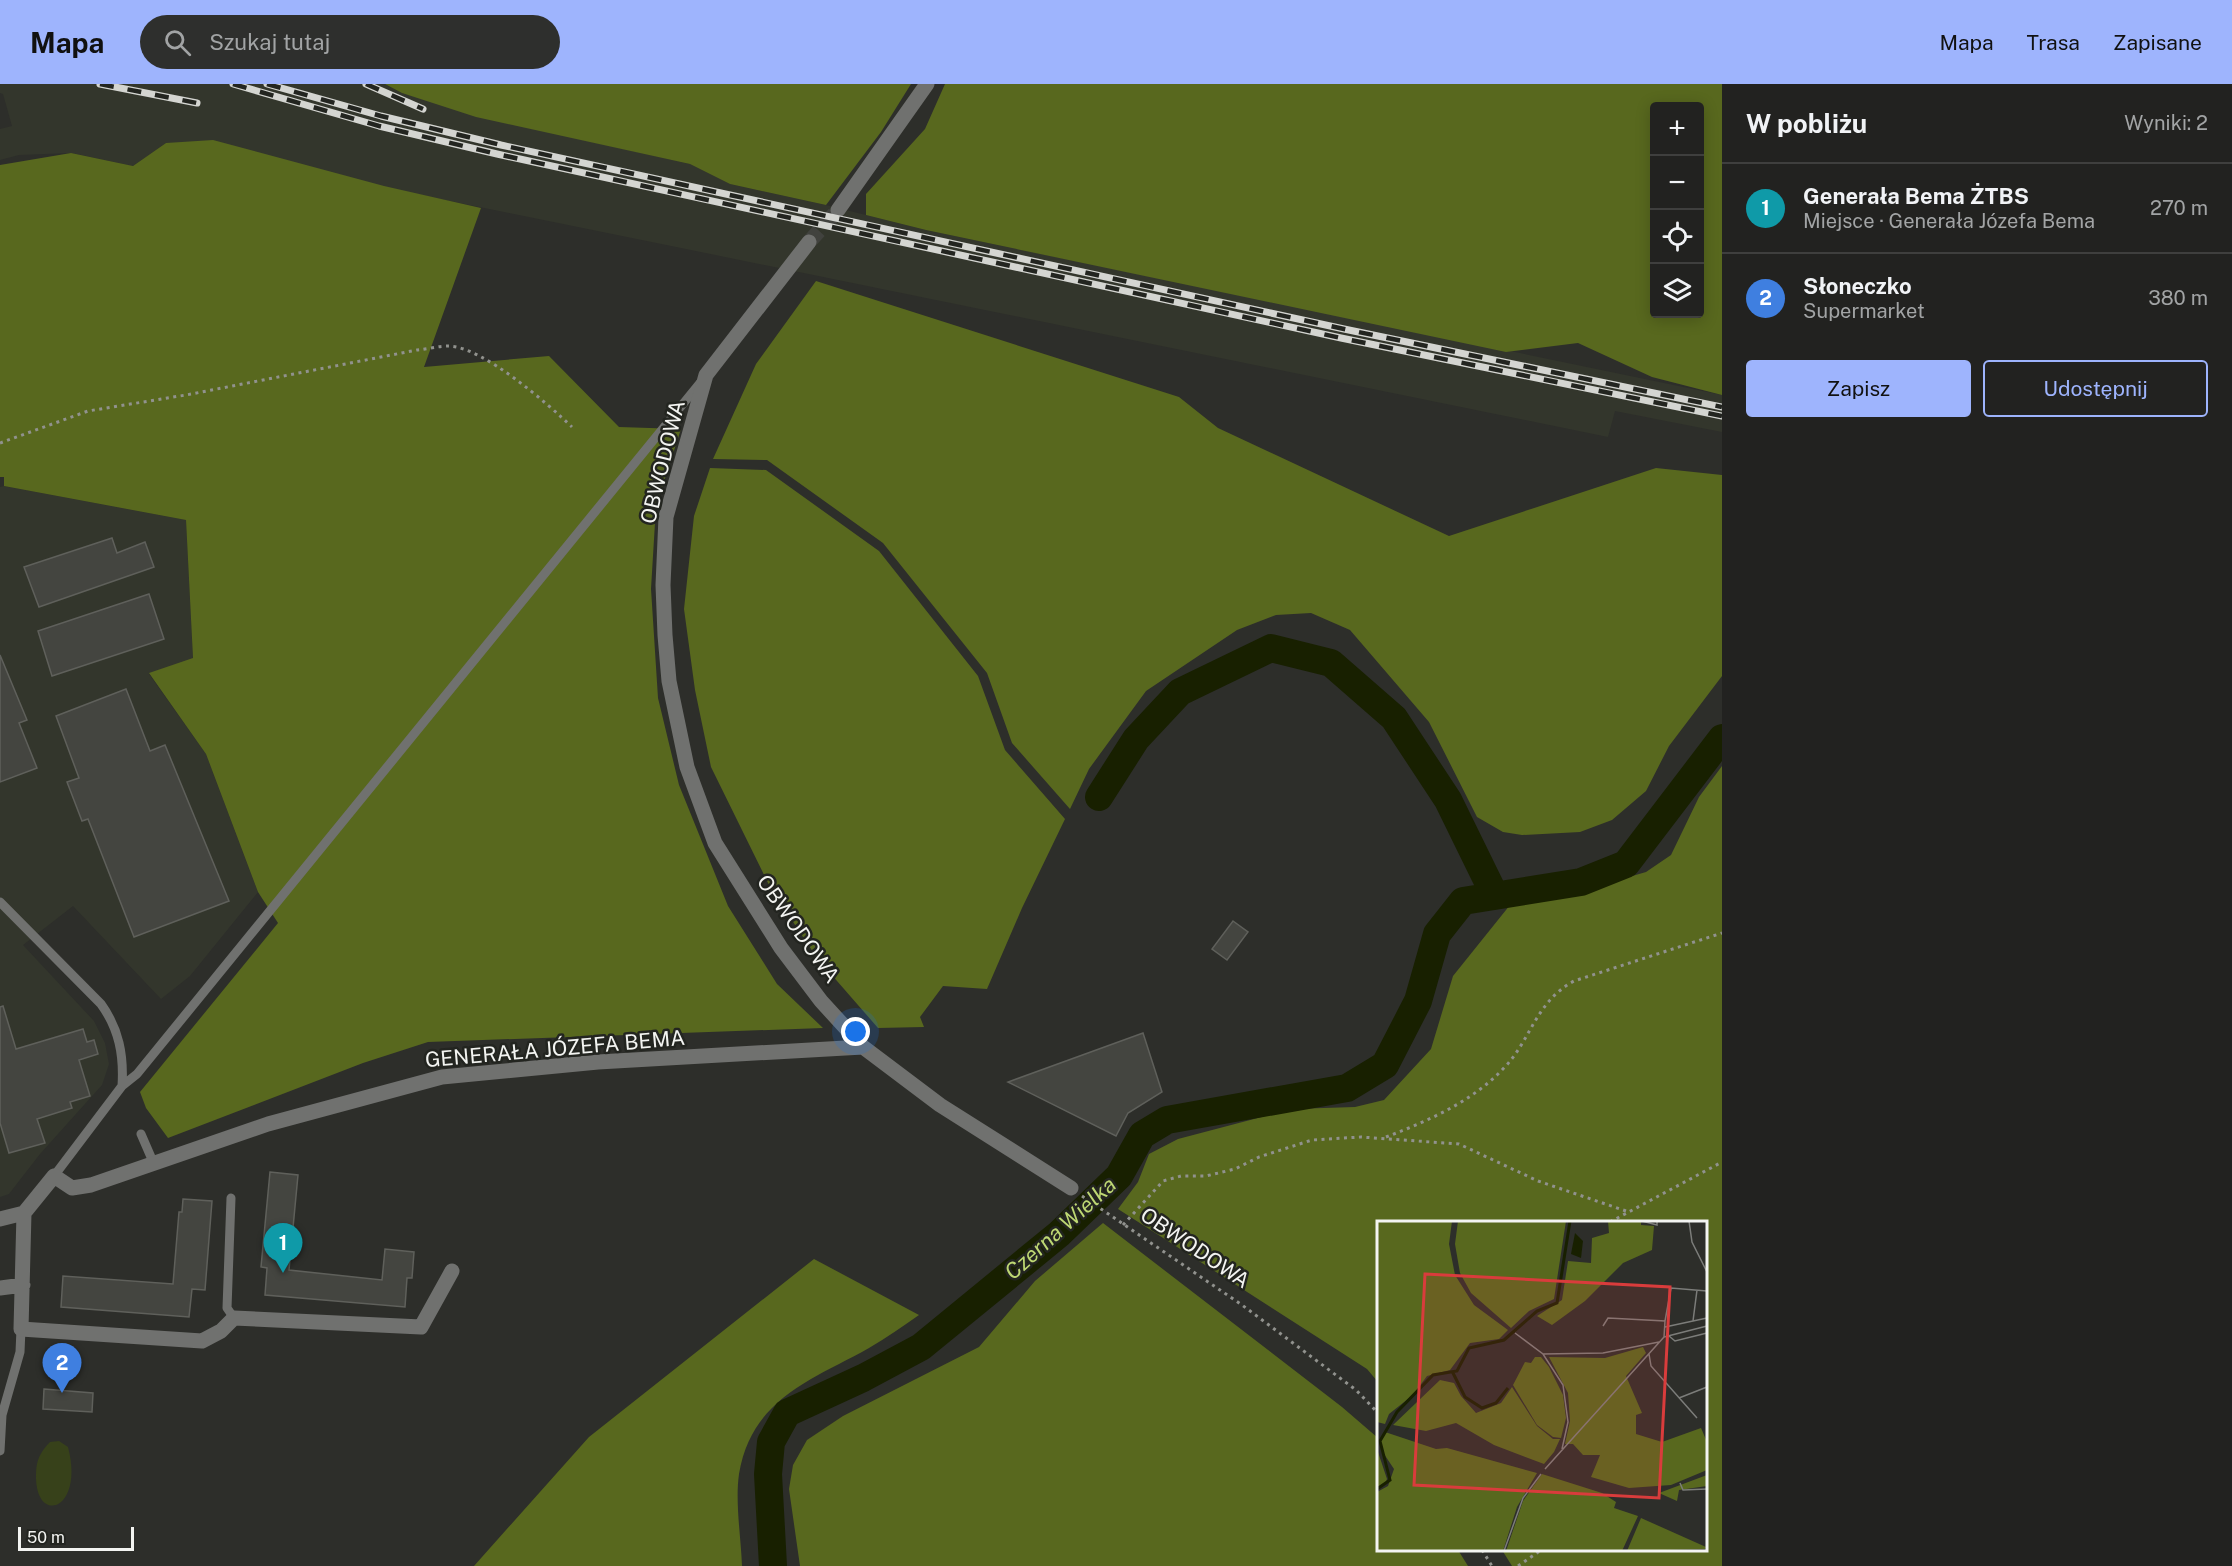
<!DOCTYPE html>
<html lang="pl">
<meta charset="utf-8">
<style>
body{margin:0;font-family:"Public Sans",sans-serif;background:#2e2f2d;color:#f1f3f6}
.controls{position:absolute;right:18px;top:18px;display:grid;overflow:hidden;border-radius:6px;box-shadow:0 3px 15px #0003}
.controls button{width:54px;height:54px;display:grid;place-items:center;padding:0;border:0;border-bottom:2px solid #3f3f3e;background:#222220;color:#f1f3f6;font:30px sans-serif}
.scale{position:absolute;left:18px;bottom:15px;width:116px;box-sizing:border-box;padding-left:6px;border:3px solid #f3f4f1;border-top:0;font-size:16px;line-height:21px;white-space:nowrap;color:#f3f4f1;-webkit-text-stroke:4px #232520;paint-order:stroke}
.you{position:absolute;left:856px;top:948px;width:21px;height:21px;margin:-15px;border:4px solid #fff;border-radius:50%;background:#1a73e8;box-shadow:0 0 0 9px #1a73e833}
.badge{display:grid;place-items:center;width:39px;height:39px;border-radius:50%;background:#9eb4fd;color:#fff;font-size:20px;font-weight:700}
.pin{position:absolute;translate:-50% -50px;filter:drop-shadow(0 2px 3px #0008)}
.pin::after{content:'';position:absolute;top:32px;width:21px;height:18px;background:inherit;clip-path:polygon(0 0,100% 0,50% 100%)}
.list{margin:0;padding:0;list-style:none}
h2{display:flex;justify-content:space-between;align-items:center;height:78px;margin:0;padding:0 24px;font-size:26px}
h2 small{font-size:20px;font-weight:400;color:#a2a4a5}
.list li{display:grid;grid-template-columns:39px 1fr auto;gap:18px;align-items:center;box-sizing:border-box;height:90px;padding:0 24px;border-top:2px solid #3f3f3e}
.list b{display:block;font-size:22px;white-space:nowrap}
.list p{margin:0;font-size:20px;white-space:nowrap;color:#a2a4a5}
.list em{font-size:20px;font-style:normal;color:#a2a4a5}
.actions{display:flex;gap:12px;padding:18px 24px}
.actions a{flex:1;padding:14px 0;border:2px solid #9eb4fd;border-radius:6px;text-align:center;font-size:21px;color:#9eb4fd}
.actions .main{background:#9eb4fd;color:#111}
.icon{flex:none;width:33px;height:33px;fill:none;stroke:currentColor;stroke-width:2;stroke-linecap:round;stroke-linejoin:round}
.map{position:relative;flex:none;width:1722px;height:1482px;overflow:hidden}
header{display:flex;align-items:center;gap:36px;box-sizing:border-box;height:84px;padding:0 30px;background:#9eb4fd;color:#111}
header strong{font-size:28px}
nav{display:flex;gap:33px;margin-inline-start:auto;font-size:21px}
.search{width:420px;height:54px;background:#2e2f2d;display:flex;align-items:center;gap:15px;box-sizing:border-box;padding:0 21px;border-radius:33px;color:#a2a4a5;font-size:22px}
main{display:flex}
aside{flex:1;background:#222220}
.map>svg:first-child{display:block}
</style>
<header>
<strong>Mapa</strong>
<div class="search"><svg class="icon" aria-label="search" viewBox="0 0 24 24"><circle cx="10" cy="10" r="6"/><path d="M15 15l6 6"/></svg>Szukaj tutaj</div>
<nav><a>Mapa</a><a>Trasa</a><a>Zapisane</a></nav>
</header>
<main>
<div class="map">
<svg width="1722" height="1482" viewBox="0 0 1722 1482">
<rect width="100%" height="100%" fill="#2d2e2a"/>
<path fill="#33362c" d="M0 0H385L402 9 566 52 690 80 730 100 826 121 926 146 1722 311V348L1615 327 1608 353 166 59 133 82 71 69 19 71 0 76V45L12 42 3 10 0 9Z
M4 402 186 436 193 575 149 590 206 670 258 808 190 892 161 915 73 822 23 861 94 937 105 959 109 980 102 1001 40 1070 9 1110 0 1113V403Z"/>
<path fill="#37411a" d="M59 1357 68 1363C85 1427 35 1442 36 1391 36 1377 40 1368 50 1358Z"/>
<path fill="#58681e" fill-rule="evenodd" d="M385 0H911L881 48 826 121 730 100 690 80 476 33 402 9Z
M945 0H1722V311L1652 293 1578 259 1506 268 926 146 866 131V110L925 45ZM1654 22H1700V230H1654Z
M213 56 384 102 481 124 424 283 549 272 619 343 681 345 656 422 651 505 658 614 679 701 728 822 777 900 823 944 428 958 363 979 168 1054 146 1024 140 1008 278 839 258 808 206 670 149 589 193 574 186 436 4 402V393H0V81L71 69 133 82 166 59Z
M816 197 1179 313 1218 344 1449 452 1656 384 1722 391V592L1669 662 1646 707 1612 736 1580 748 1522 751 1503 748 1477 733 1429 638 1350 546 1311 529 1276 531 1237 546 1146 607 1089 685 1070 725 1012 659 987 589 883 459 767 376 713 375 756 280Z
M710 384 766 386 879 467 978 592 1005 666 1065 735 1022 824 987 905 943 902 920 933 924 943 878 944 817 874 770 803 711 683 695 606 684 525 694 432Z
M1722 682V1482H1512L1502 1466H1706V1138H1378V1298L1367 1285 1118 1125 1138 1098 1149 1070 1178 1055 1292 1025 1355 1023 1384 1016 1431 965 1453 892 1510 821 1562 798 1615 797 1646 788 1671 771 1699 713Z
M1103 1139 1342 1323 1378 1354V1466H1458L1468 1482H800L789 1405 793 1381 807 1356 843 1332 979 1263 1035 1197Z
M814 1175 919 1231C903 1242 886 1254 869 1264 812 1296 752 1314 739 1390 735 1419 741 1453 742 1482H474L589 1353Z"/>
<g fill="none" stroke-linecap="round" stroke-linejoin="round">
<path stroke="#182000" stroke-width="28" d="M1099 713 1136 655 1180 608 1271 564 1331 579 1394 634 1448 716 1495 812
M773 1482 768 1390 771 1358 787 1329 863 1294 921 1263 1059 1150 1119 1092 1142 1051 1167 1036 1347 1004 1385 981 1418 917 1437 850 1463 817 1581 798 1626 780 1722 654"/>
</g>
<path fill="#444540" stroke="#5f605b" stroke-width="1.5" d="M112 454 117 469 145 458 154 483 39 523 24 483Z
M149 510 164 555 52 592 38 547Z
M0 571 27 636 19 639 37 684 0 698Z
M126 605 150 667 165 661 229 817 134 853 88 735 82 737 67 698 79 694 56 632Z
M1233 837 1248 848 1227 876 1212 865Z
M3 922 16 965 83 945 87 958 94 956 98 970 79 976 90 1012 70 1018 72 1024 37 1035 45 1059 9 1069 0 1039V923Z
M1143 949 1162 1008 1128 1029 1116 1052 1008 998Z
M270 1088 298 1091 289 1186 382 1196 385 1165 414 1168 412 1194H407L405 1223 265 1211 267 1184 261 1183Z
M183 1115 212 1117 205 1206 192 1205 189 1233 61 1223 63 1192 173 1200 179 1128H182Z
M44 1305 93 1309 92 1328 43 1325Z"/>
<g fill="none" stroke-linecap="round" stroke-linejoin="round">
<path stroke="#41423e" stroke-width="15" stroke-dasharray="15 8" stroke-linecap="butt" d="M809 158 838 126"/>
<path stroke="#91928e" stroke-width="3" stroke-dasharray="3 4.5" stroke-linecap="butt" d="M0 359 88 327 186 311 417 266C427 265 439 262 449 262 483 263 548 320 572 343
M1386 1053C1428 1037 1471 1018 1502 986 1532 956 1534 919 1574 897L1722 849
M1082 1112 1242 1221 1356 1306 1378 1329
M1610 1138 1722 1078
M1123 1141 1163 1097 1181 1092H1206L1235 1085 1259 1073 1312 1056 1361 1053 1459 1060 1538 1097 1629 1128
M1482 1466 1492 1482
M1518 1482 1541 1466"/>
<path stroke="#70716f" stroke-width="9" d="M0 818 101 920C119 945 124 971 122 1002
M141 1050 154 1080
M54 1092 122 1002 137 990 700 299
M231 1114 227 1224 234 1234
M0 1367 2 1331 20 1268 21 1245"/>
<path stroke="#70716f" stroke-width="15" d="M838 126 927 0
M809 158 706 291 666 433 663 501 665 551 669 597 687 683 715 759 781 864 821 917 863 963 940 1021 1071 1104
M24 1129 54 1092 72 1104 91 1101 268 1040 442 993 598 978 863 963
M24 1129 21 1245 202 1257 221 1247 234 1234 421 1243 452 1187
M0 1135 24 1129
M0 1204 23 1201"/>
<defs>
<path id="rail" d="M100 0 197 19
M233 0 379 42 497 70 1341 254 1722 332
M267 0 381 32 501 61 1344 245 1722 323
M366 0 423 25"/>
</defs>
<use href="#rail" stroke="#d4d5d1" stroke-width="7"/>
<use href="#rail" stroke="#232520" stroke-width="4.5" stroke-dasharray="14" stroke-linecap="butt"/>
</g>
<g text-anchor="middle" stroke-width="5" stroke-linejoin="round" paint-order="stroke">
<g font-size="21" fill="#f3f4f1" stroke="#232520">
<text transform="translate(663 378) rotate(-76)" y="7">OBWODOWA</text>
<text transform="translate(798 845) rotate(55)" y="7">OBWODOWA</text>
<text transform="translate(555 965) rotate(-5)" y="7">GENERAŁA JÓZEFA BEMA</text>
<text transform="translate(1195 1164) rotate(34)" y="7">OBWODOWA</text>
</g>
<g font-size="22" font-style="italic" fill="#bed873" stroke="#232520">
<text transform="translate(1060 1144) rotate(-42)" y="8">Czerna Wielka</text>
</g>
</g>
<g transform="translate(1377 1137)">
<rect width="330" height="330" fill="#2d2e2a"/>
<path d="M0 0H75L72 23 78 54 97 84 131 109 122 118 93 122 73 149 50 155 36 174 12 193 8 203 0 201ZM81 0H189L177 78 152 90 134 107 94 72 83 52 78 23ZM231 0H264V4L277 5 275 29 246 42 208 80 175 104 160 95 185 79 191 40 214 42 215 17 232 12ZM266 126 269 132 249 155 265 192 259 194V213L285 221 324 207 330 221V249L294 264 252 267 214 256 223 234H206L196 223H188L193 200 191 172 172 136 228 137ZM158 136H164L172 146 186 174 189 197 184 217 176 216 160 204 136 164 148 141 154 142ZM63 159 77 162 84 175 99 192 124 182 135 166 160 205 176 218H183L177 231 167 243 117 224 79 202 49 210 16 204ZM8 211 59 228 70 227 160 252 140 286 126 330H0V271L11 265 17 248 5 230 3 221ZM0 228 10 258 8 263 0 266ZM165 253 225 272 239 281 237 287 261 295 245 330H129L146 280ZM330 254V265L302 269 300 280 282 272ZM264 297 329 326 328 328 250 330Z" fill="#58681e"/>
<path d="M198 12 206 20 204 37 194 33Z" fill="#182000"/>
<path fill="none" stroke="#182000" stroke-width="3" d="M75 150 88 176 105 187 119 182 131 167M0 268 13 259 3 220 20 191 56 154 80 150 92 127 127 119 160 90 180 82 193 0"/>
<path fill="none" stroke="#7c7d7a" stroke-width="1.5" d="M265 0 280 4V0M312 0 315 21 330 51M288 100 294 67 330 70M316 100 320 69M226 105 231 97 288 100 287 116M288 106 330 97M138 112 166 133 186 164 191 201 185 228M292 115 298 120 330 112M287 116 330 105M166 133 226 132 282 121M272 133 274 145 320 197M302 177 330 166M168 248 287 116M303 262 306 269 330 268M127 330 146 277 164 253"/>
<path fill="#d93c3c" fill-opacity="0.15" stroke="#d93c3c" stroke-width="3" d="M48 53 293 66 282 277 37 264Z"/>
<rect width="330" height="330" fill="none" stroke="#f3f4f1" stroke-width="3"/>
</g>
</svg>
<div class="controls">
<button>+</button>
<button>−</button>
<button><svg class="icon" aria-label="locate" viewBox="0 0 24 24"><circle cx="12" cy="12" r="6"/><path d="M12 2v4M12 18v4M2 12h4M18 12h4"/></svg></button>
<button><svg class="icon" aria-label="layers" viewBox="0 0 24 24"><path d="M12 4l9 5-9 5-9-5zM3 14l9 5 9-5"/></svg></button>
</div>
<div class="scale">50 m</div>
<div class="you"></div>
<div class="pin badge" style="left:283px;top:1189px;background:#0f9aa8">1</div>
<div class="pin badge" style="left:62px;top:1309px;background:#3f7fe0">2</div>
</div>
<aside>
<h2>W pobliżu<small>Wyniki: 2</small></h2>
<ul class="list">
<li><span class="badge" style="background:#0f9aa8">1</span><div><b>Generała Bema ŻTBS</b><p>Miejsce · Generała Józefa Bema</p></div><em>270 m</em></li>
<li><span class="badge" style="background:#3f7fe0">2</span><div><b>Słoneczko</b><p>Supermarket</p></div><em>380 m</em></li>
</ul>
<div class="actions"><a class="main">Zapisz</a><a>Udostępnij</a></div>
</aside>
</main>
